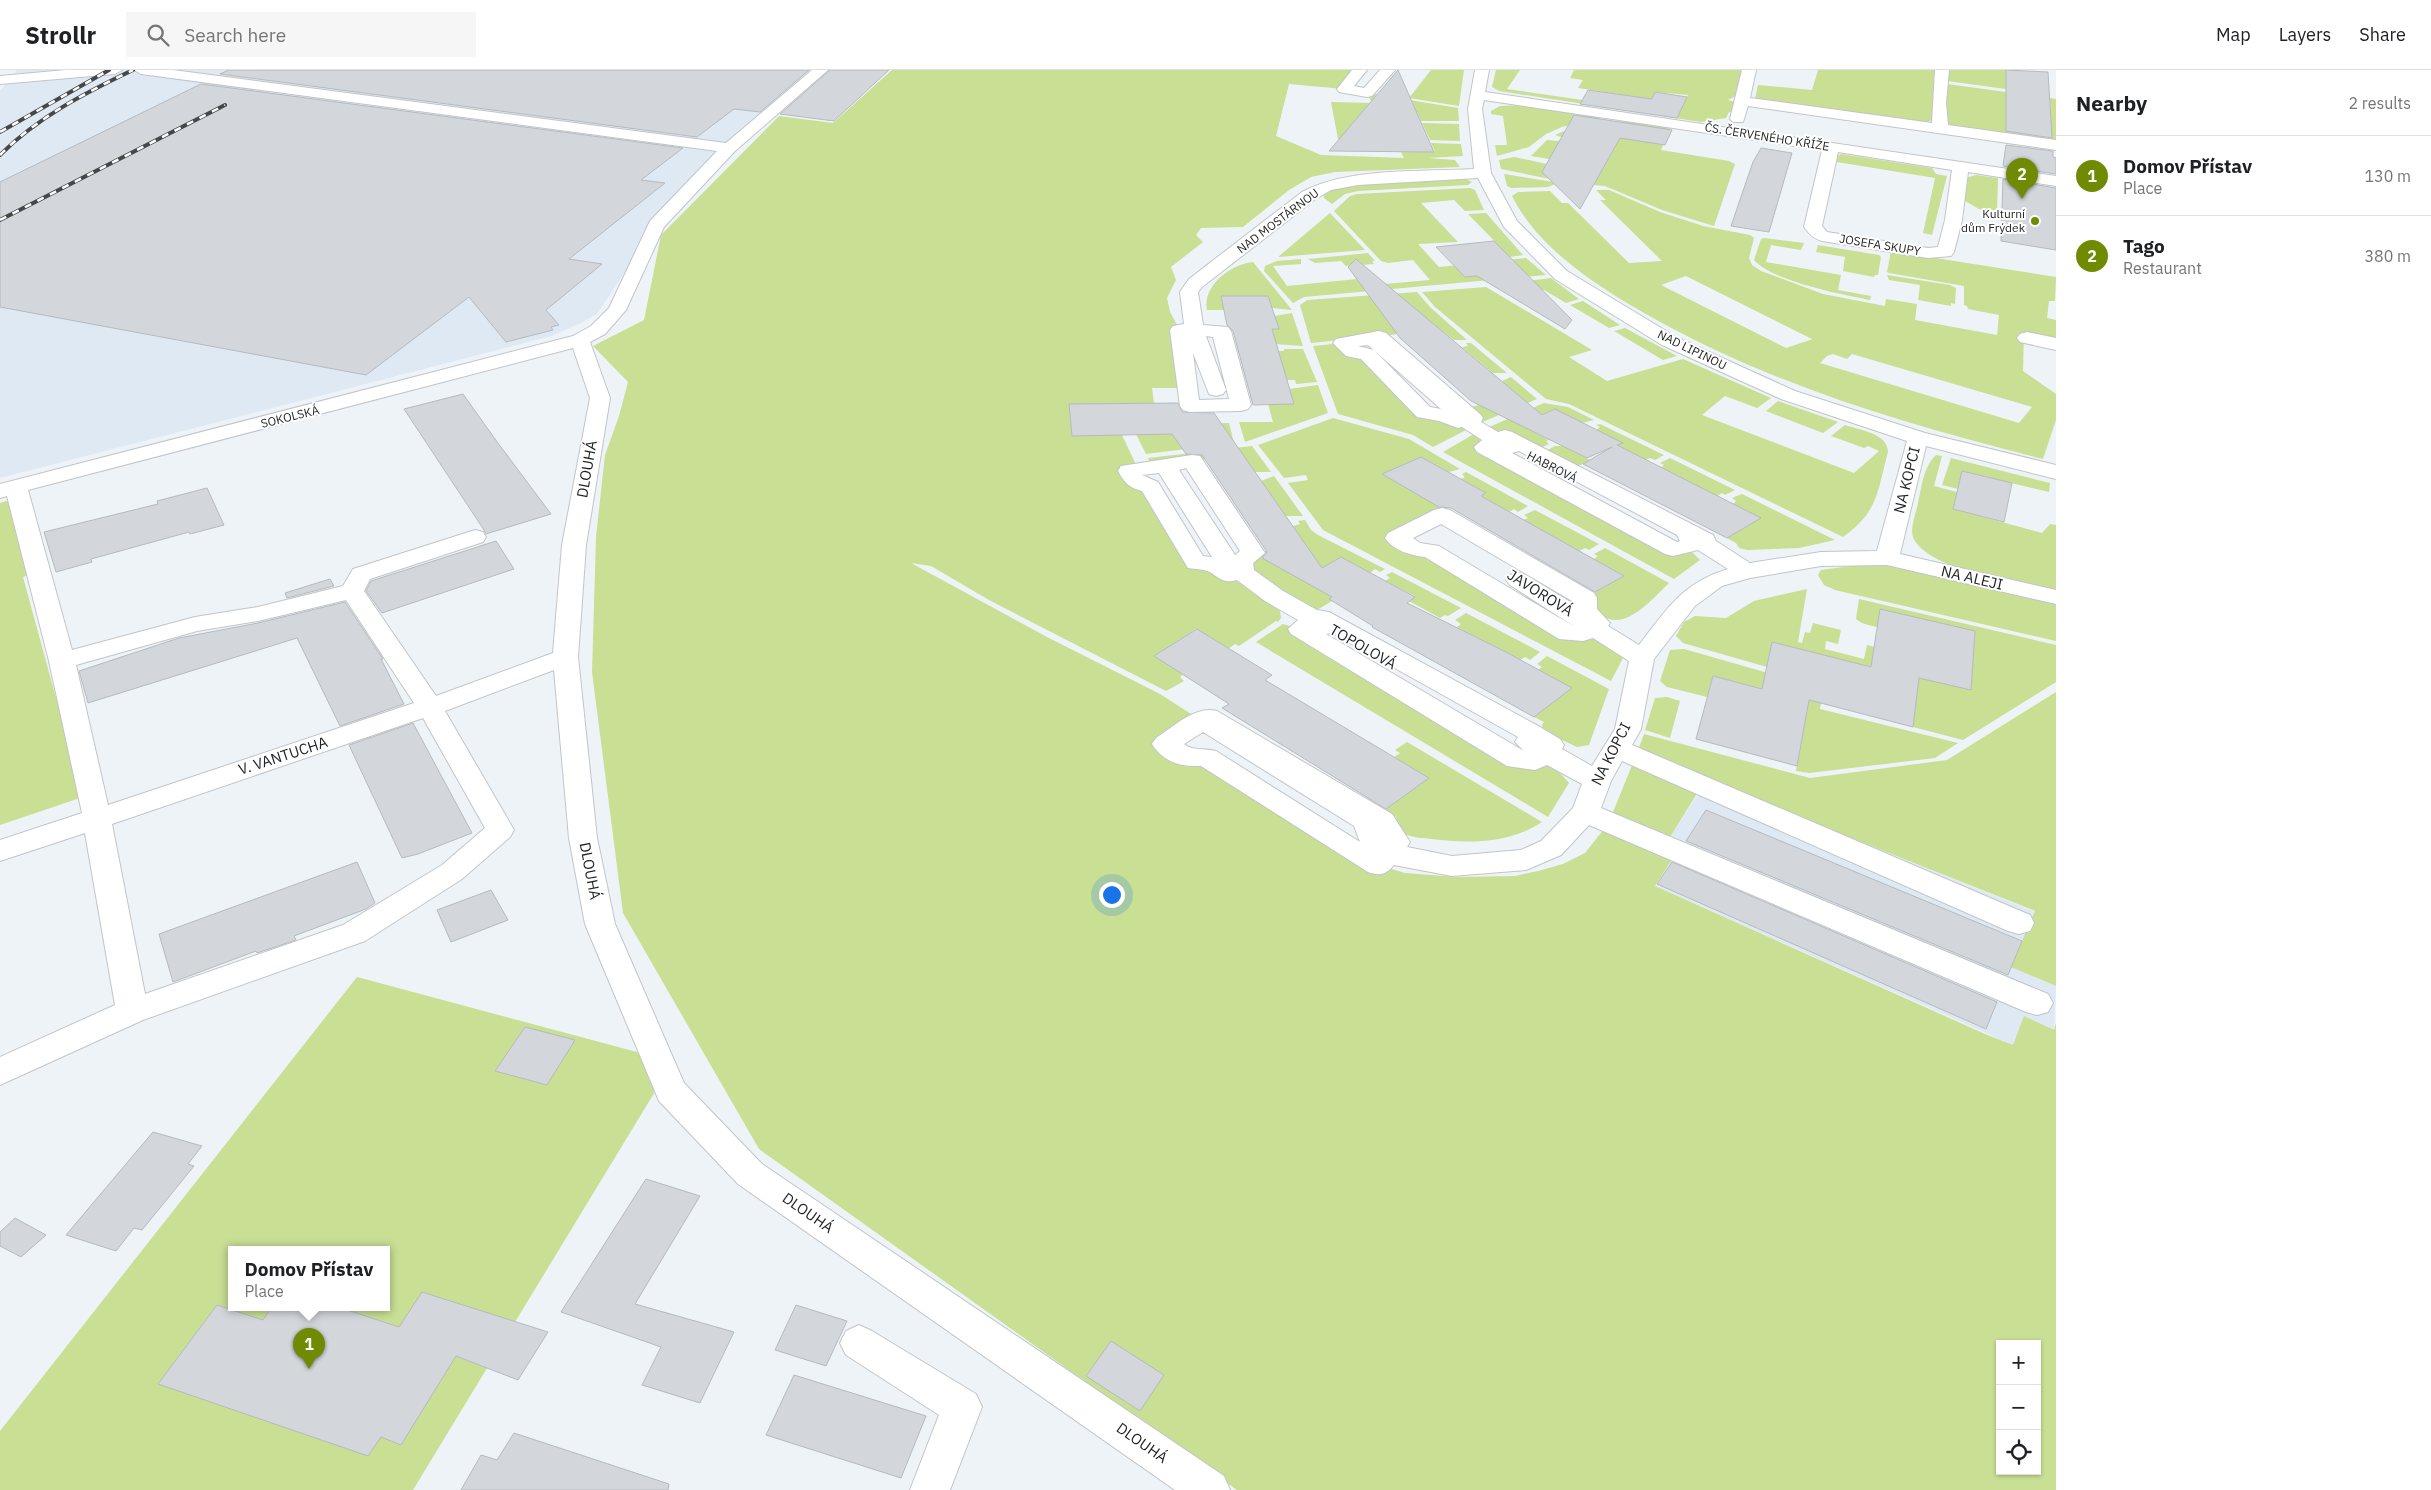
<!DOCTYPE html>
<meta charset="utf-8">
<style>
body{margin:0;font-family:"IBM Plex Sans",sans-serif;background:#f6f6f6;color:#202124}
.controls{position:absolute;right:15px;bottom:15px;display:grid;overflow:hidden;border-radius:0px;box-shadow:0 1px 4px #0004}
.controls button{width:45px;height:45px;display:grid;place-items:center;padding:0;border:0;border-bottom:1px solid #e0e0e0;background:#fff;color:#202124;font:25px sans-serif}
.you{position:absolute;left:1111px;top:824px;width:18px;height:18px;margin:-12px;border:4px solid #fff;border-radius:50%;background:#1a73e8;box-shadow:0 0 0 8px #1a73e833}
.badge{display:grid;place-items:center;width:32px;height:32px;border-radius:50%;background:#708b02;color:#fff;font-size:16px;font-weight:700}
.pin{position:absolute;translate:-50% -41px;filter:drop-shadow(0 1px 2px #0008)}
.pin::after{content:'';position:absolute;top:26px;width:18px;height:15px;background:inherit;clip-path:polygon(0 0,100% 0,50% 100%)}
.popup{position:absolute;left:228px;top:1176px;width:162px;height:65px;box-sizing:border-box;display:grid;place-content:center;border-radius:0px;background:#fff;filter:drop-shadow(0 1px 4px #0005);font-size:16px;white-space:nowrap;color:#757577}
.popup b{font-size:19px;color:#202124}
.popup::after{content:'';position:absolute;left:50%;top:100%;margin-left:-10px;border:10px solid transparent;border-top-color:#fff}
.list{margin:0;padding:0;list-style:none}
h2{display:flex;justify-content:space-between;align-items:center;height:65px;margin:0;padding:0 20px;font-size:21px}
h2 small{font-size:16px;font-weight:400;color:#757577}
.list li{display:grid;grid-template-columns:32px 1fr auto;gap:15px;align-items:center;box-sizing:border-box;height:80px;padding:0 20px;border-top:1px solid #e0e0e0}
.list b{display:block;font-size:19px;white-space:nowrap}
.list p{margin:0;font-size:16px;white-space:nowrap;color:#757577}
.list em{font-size:16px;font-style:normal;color:#757577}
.icon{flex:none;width:28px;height:28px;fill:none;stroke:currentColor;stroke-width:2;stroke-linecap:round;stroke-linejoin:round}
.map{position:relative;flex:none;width:2056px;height:1420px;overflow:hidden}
header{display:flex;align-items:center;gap:30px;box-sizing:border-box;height:70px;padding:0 25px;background:#fff;border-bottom:1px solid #e0e0e0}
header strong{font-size:24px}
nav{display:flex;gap:28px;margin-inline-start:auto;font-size:18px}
.search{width:350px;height:45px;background:#f6f6f6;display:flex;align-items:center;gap:12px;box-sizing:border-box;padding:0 18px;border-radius:0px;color:#757577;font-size:19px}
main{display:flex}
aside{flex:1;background:#fff}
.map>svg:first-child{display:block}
</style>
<header>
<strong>Strollr</strong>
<div class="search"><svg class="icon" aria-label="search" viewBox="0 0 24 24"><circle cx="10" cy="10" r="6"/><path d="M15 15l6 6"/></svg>Search here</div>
<nav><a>Map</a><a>Layers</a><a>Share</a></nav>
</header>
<main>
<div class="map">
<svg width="2056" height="1420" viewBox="0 0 2056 1420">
<rect width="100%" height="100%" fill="#eef3f7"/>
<path fill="#dfe9f4" d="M17 0H821L656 155 597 244 581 253 552 266 0 408V21Z
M1707 710 2035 842 2012 897 2056 916 2054 960 2013 975 1655 816 1671 793 1660 786 1667 772Z"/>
<path fill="#c8df94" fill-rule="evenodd" d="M892 0H1360L1344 19 1289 14 1276 66 1321 85 1404 88 1401 82H1435L1431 73 1461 74 1463 86 1427 88 1455 90 1460 97 1335 102 1311 107 1289 120 1243 157 1201 158 1196 165 1203 172 1171 197 1176 210 1167 228 1170 242 1182 264 1188 318H1152L1154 333 1069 335 1122 365 1138 399 1129 401 1150 417 1196 492 1228 505 1280 541 1281 548 1278 552 1276 551 1239 576 1235 574 1228 579 1196 559 1154 586 1183 604 1180 607 1184 611 1166 621 989 530 931 496 911 493 1047 567 1160 624 1202 651 1165 674 1206 687 1378 795 1405 803 1457 807 1515 806 1538 801 1563 794 1585 783 1604 759 1671 791 1655 816 1985 964 2013 975 2024 946 2054 960 2056 953V1420H1237L759 1079 623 843 592 602 596 467 605 385 619 346 628 312 593 276 644 250 661 165 779 46 833 53ZM2000 1274H2037V1401H2000Z
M1431 0H1464L1459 36 1409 28Z
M1496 0H1520L1507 19 1679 44 1688 25 1655 22 1652 29 1578 18 1583 10 1570 8 1574 0H1744L1738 25 1728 30 1735 32 1734 43 1729 42 1726 48 1701 52 1499 21 1492 17Z
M1818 0H1937L1932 50 1925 53 1755 29 1758 15 1812 20Z
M1948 0H2006V19L1947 11Z
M1947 14 2006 22V45L2023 50 2051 54 2050 28 2056 29V73L1948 56 1944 53Z
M1367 23 1458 38 1459 51H1421L1417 42H1376L1388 71 1338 69 1331 32 1372 33Z
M1522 35 1575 43V45L1605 47 1562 57 1546 64 1529 77 1497 86 1495 75H1507L1503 46 1491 44V41L1500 36Z
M1629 51 1670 57 1661 80 1729 91 1735 94 1714 156 1662 140 1605 116 1570 113 1501 99 1499 90 1514 87 1547 94 1542 103 1582 110 1594 87 1609 89 1620 67 1570 70 1555 65C1578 54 1604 51 1629 51Z
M1422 53 1459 54 1460 71 1430 70Z
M1547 70 1569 72 1549 89 1531 86Z
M1841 84 1932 98 1936 104 1947 106 1932 165 1923 163 1935 108 1837 92 1836 87Z
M1504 104 1553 112 1555 114 1548 117 1511 118 1507 116Z
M1976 105 1998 108 1997 143 1979 139 1965 131V108Z
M1451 108 1466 109 1472 112 1468 115 1358 121 1345 124 1332 134 1324 128 1323 123 1336 116Z
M1470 118 1475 120 1484 140 1465 141 1454 130 1421 133 1458 172 1418 174 1439 197 1526 188 1546 205 1304 227 1293 233 1264 201 1265 196 1277 191 1301 189V194L1273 196 1287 216 1357 209 1362 216 1430 210 1413 190 1388 193 1381 191 1334 141 1350 126 1357 124Z
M1596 120H1609L1660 142 1703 156 1750 165 1754 168 1749 188 1752 195 1761 201 1823 224 1885 236 1886 229 1917 234 1915 250 1997 265 1999 245 1968 239 1967 236 1964 235V216L1889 203 1887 202 1891 181 2056 207 2055 231H2049L2047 248 2056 250V268L2024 263 2023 301 2056 324V350L2043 389C1903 354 1765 313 1639 240 1591 212 1538 177 1512 126L1518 122 1550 121 1562 133H1568L1629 193 1662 191 1600 130H1606ZM1686 206 1812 269H1813L1786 278 1661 215ZM1833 284 1847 289 1852 284 2032 337 2019 353 1820 293 1827 286Z
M1330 143 1365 180 1278 187Z
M1486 143 1523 185 1510 187 1468 144Z
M1764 168 1804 173 1801 180 1771 175 1766 192 1841 205 1838 220 1871 226 1870 230C1843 225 1772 211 1754 190L1761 169Z
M1818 175 1879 185 1881 187 1878 205H1875L1874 207 1843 201 1845 187 1816 182Z
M1368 183 1375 191H1372L1374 194 1346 196 1341 191 1315 193 1308 189Z
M1253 192 1292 240 1272 238 1268 226H1221L1224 240H1207C1202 216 1231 194 1253 192Z
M1887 205 1950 215 1956 218 1955 234 1951 233V236L1918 230 1920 215 1889 210Z
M1551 208 1579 229 1566 233 1544 220 1514 228 1495 215Z
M1486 217 1592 280 1569 287 1607 311 1683 289 1771 328 1757 338 1725 326 1702 345 1854 403 1879 381 1868 376 1864 378 1831 366 1845 355C1859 360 1888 363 1888 382 1877 422 1879 441 1843 467L1569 334 1546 329 1435 237 1422 222Z
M1417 222 1430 237 1467 270H1454L1437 257 1345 273 1424 343 1464 356 1466 360 1433 377 1413 365 1338 344 1313 276 1343 273 1340 270 1311 273 1300 235 1307 230Z
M1583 231 1620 255 1609 258 1570 235Z
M1292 243 1303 276 1275 274 1271 259H1279L1274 246Z
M1625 258 1677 286 1663 290 1614 261Z
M1466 273H1471L1507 303H1493L1462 277 1468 276Z
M1284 279H1303L1317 312 1296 314 1295 310H1287L1277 281H1284Z
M1511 307 1537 329 1480 353 1470 337 1519 326 1502 311Z
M1318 315 1328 343 1245 372 1239 352H1273L1268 334 1289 319Z
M1778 331 1838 352 1823 363 1766 341Z
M1544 333 1568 337 1594 350 1582 353 1554 339 1521 355 1549 370 1546 371 1549 374 1534 381 1487 358Z
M1333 348 1409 369 1460 399 1449 402 1421 387 1383 404 1448 442 1397 467 1568 563C1593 566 1605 569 1623 588L1611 611 1323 460 1288 413 1308 410 1306 405 1284 408 1258 375Z
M1229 353 1234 373 1146 384 1136 364 1187 354Z
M1600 354 1664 385 1655 390 1650 388 1645 390 1616 376 1622 373 1596 360 1600 357 1596 355Z
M1474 364 1693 483 1700 490 1674 509 1443 382Z
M1252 376 1271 402H1255L1242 384 1151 397 1148 388Z
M1555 376H1563L1590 390 1571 400 1540 384Z
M1936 385 1942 386 1934 416 1957 422 1953 439 2042 463 2050 454 2056 455V523C2023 515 1926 500 1913 467 1910 458 1916 443 1918 433 1922 416 1923 398 1936 385Z
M1670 388 1735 420 1725 425 1722 423 1717 426 1660 398 1664 395 1660 393Z
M1951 388 2050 413 2049 422 1962 401 1958 419 1942 415Z
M1466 402 1528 436 1518 442 1514 439 1509 442 1481 426 1486 423 1461 409 1465 407 1462 404Z
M1274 406 1303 446H1286L1261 411Z
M1742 424 1835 470 1799 478 1747 480 1739 478 1736 473 1727 468 1761 448 1733 434 1736 431 1732 428Z
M10 430 29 505 23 507 83 727 0 755V433Z
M1535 440 1599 474 1589 480 1585 478 1579 481 1523 450 1528 448 1524 445Z
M1305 450 1311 460 1318 465 1385 499 1380 502 1375 499 1370 503 1341 487 1303 510 1332 527 1329 529 1332 531 1312 543 1243 498 1253 483 1306 475 1293 456 1300 454 1298 451Z
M1605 478 1669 513C1653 528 1625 563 1601 545 1595 541 1591 533 1587 527L1624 506 1594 489 1598 486 1594 484Z
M1858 495 1896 496 2056 533V571L1835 520 1824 515 1818 505 1821 500Z
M1392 502 1461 538 1448 546 1445 545 1440 548 1409 531 1415 526 1385 511 1390 508 1386 505Z
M1807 519 1798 572 1802 573 1805 562 1810 563 1813 553 1841 560 1838 574 1826 571 1825 579 1864 589 1867 575 1875 577 1871 597 1772 572 1767 597 1683 573 1676 566 1684 552 1695 546 1726 548 1754 531Z
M1859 529 2056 575V612L1963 670 1913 657 1916 630 1907 604 1971 620 1975 561C1950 560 1871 564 1856 549Z
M1466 543 1540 582 1530 590 1525 587 1520 590 1457 557 1461 554 1455 550Z
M1283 554 1300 559 1560 703 1569 713 1548 747 1256 572Z
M1684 579 1768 603 1774 622 1713 606 1707 627 1667 617 1660 611 1670 580Z
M1547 586 1609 619 1589 675 1577 677 1543 661 1542 655 1544 652 1534 647 1571 618 1538 600 1542 597 1537 594Z
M2056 622V916L2011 897 2035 841 1637 683 1644 664 1810 708 1947 690Z
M1667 627 1680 631 1670 668 1645 660 1655 628Z
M1809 630 1821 633 1820 639 1958 673 1935 688 1809 703 1796 701Z
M1407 672 1542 752C1510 773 1470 774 1432 769 1424 768 1413 768 1405 764 1399 760 1398 754 1396 747L1385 740 1429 708 1394 687 1400 683 1395 680Z
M1633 693 1698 722 1667 772 1634 757 1613 742Z
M357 907 648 985 656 1020 413 1420H0V1361ZM232 1180H386V1238H232Z"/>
<path fill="#d3d7dc" stroke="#b5babe" d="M229 0H809L760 42 734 39 697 67 220 4Z
M830 0H889L834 51 780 44Z
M1398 0 1434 82 1329 81Z
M2006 0 2048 2 2052 68 2006 61Z
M201 14 683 78 641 110 665 113 569 189 602 194 546 240 559 255 551 257 553 260 506 272 469 227 366 305 0 237V112Z
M1588 20 1652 29 1655 22 1687 27 1677 48 1580 34Z
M1574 45 1672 60 1665 75 1620 68 1580 139 1542 102Z
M2006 75 2053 81V87L2056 88V104L2003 96Z
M1761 78 1792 83 1769 162 1731 156 1753 92Z
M2003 109 2056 118V180L2001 171Z
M1494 171 1572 250 1565 259 1477 206 1465 207 1436 177Z
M1356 189 1542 345 1555 339 1623 373 1617 375 1761 448 1727 468 1583 394 1612 377 1587 388 1471 331 1400 268 1348 197Z
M1221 226H1268L1279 259H1272L1294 334 1253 335 1233 261 1227 255Z
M463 324 495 369 551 444 486 464 484 460 404 339Z
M1178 333 1182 342 1214 343 1322 498 1341 487 1415 527 1407 533 1506 582 1572 618 1534 647 1372 557 1373 556 1329 529 1332 527 1262 488 1267 482 1202 385 1186 384 1172 364 1072 366 1069 334Z
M1421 387 1486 423 1481 426 1624 506 1595 522 1451 438 1439 437 1382 404Z
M1962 401 2012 413 2004 452 1953 439Z
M207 418 224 455 190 464 189 462 91 489 92 492 56 502 44 462 158 434 157 431Z
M496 471 514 499 382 543 366 521 371 511Z
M330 509 334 516 287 528 285 523Z
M345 532 383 589H381L404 634 340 656 297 568 88 633 79 601 179 568 258 553Z
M1880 539 1975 561 1971 620 1919 608 1913 657 1809 630 1797 696 1696 669 1713 606 1762 619 1772 572 1871 597Z
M1197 559 1272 605 1265 610 1429 708 1386 739 1222 638 1229 634 1154 586Z
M413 653 472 763 418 784 402 788 349 675Z
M1706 740 2022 871 2008 905 1686 771Z
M357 792 375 833 366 839 294 866 296 870 257 883 256 881 173 912 159 864Z
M1672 792 1997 932 1986 959 1657 814Z
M491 820 508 850 451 872 437 840Z
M525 957 575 970 547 1015 495 1001Z
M153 1062 202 1076 188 1094 194 1096 142 1160 134 1158 116 1181 66 1165Z
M646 1109 700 1126 635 1234 734 1262 700 1333 642 1315 661 1277 561 1242Z
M15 1148 46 1165 21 1187 0 1176V1162Z
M422 1222 548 1262 518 1310 456 1286 401 1375 381 1367 368 1386 158 1314 217 1235 263 1250 271 1238H341L399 1257Z
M796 1235 847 1251 826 1296 775 1280Z
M1111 1271 1164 1305 1140 1341 1086 1306Z
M794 1305 926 1346 901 1408 766 1365Z
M514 1363 669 1414 668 1420H461L481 1385 497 1390Z"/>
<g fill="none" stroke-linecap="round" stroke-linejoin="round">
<defs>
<path id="minor" d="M66 0H122L115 4 0 14V6Z
M134 0H173L726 73 812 0H828L735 81 664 157 626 240 605 264 590 272 610 328 586 475 578 587 597 768 615 854 684 1013 762 1094 1224 1406 1230 1420H1175L738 1114 659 1031 585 854 569 768 554 600 445 641 514 760 510 767 462 809 365 871 143 950 0 1015V987L115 935 85 763 0 791V770L82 743 49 591 7 426 0 428V414L573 266 591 256 609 238 650 151 717 81 141 4ZM573 278 590 328 562 475 553 583 436 626 364 521 370 509 483 472 486 467 483 462 475 460 353 499 343 516 258 537 195 547 72 580 28 420ZM346 530 414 633 108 735 76 595 197 561 258 551ZM423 648 485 758 442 795 343 855 145 924 112 754Z
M1352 0H1367L1354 16 1364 18 1380 0H1395L1372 26 1367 27 1339 22 1337 19Z
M1475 0H1489L1485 22 2056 106V116L1968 102 1962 150 1954 182 1951 186 1928 188 1822 171C1814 169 1809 164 1804 157L1822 80 1484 30 1482 39 1491 103 1517 151 1567 201 1676 267 1795 321 1925 363 2056 395V409L1926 376 1900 484 2056 520V534L1887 495 1821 496 1750 508 1722 516 1695 536 1654 589 1641 659 1632 675 2030 845 2034 853 2030 861 2019 864 2008 861 1622 691 1611 711 1601 738 2048 924 2053 933 2048 942 2037 945 2026 942 1589 755 1561 785 1526 800 1452 806 1394 795C1386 805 1379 806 1368 802L1201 696C1181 697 1163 692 1152 674L1156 668C1173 657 1196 635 1217 641L1392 744 1410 772 1407 777 1452 786 1521 780 1541 771 1573 738 1582 714 1547 695 1535 700 1507 696 1291 564 1288 559 1298 550 1265 531 1237 510C1218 515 1218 503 1204 500 1199 499 1193 499 1188 498L1142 421C1128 417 1125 413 1118 401L1121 396 1192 385 1200 386 1265 483 1253 493 1254 500 1283 521 1317 540 1329 542 1540 657 1560 669 1564 675 1562 679 1592 696 1615 659 1629 591 1593 568 1583 571 1559 569 1425 487C1410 485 1394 481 1385 468L1388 463 1434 440 1442 438 1450 440 1594 523 1597 528V539L1610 553 1608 556 1639 575C1667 539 1682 513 1728 499L1698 480 1673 486 1665 484 1477 382 1474 377 1482 370 1462 357 1458 358 1439 351 1417 347 1361 289 1346 286 1333 273 1336 269 1379 261 1386 263 1480 344 1483 348 1481 352 1498 362 1505 360 1512 362 1713 465 1716 471 1750 493 1821 482 1877 481 1907 371 1781 329 1662 275 1555 209 1504 157 1478 108 1358 115 1331 120 1314 130 1202 217 1198 222 1203 255 1228 257 1231 261 1251 335 1248 339 1241 341 1190 342 1183 340 1180 336 1170 260 1173 256 1184 254 1180 222 1189 209 1302 122C1348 97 1422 102 1474 99L1468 39ZM1838 82 1952 100 1945 150 1938 177 1928 178 1827 162 1822 156ZM1206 266 1213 267 1229 329 1199 330 1193 283 1209 324 1216 326 1223 324 1226 320ZM1368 275 1441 339 1430 337 1374 280 1358 276ZM1519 381 1677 465 1680 471 1677 472 1512 383ZM1186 398 1240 481 1235 485 1179 400ZM1159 403 1212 487 1203 486 1158 412 1142 405ZM1441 454 1572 531V533L1526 505 1518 503 1510 505 1506 510 1510 515 1575 557 1439 476 1420 473 1413 468ZM1332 563 1518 667 1515 672 1524 681 1326 564ZM1203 662 1354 756 1360 772 1216 681C1204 678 1193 681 1184 674Z
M1742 0H1756L1750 28 1932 53 1935 0H1949L1946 33 1948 55 2056 70V80L1748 36 1743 52H1733L1730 49Z
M2027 262 2056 268V280L2020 272 2017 268 2020 264Z
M859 1255 872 1261 976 1324 982 1337 950 1420H910L939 1345 846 1285 840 1273 846 1261Z"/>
</defs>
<use href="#minor" stroke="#c1c5ca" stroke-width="2"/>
<use href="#minor" fill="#fff" fill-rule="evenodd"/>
<defs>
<path id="rail" d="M0 62 109 0
M0 85C38 47 85 23 133 0
M0 150 225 35"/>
</defs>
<use href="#rail" stroke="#454749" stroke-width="4"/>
<use href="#rail" stroke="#fff" stroke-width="2.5" stroke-dasharray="7" stroke-linecap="butt"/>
</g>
<circle fill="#708b02" stroke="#fff" stroke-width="2" cx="2035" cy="151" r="5"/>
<g text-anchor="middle" stroke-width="4" stroke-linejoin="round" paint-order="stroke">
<g font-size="12" fill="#1f2122" stroke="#fff">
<text transform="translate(1767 67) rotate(9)" y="4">ČS. ČERVENÉHO KŘÍŽE</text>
<text transform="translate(1278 151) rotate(-37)" y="4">NAD MOSTÁRNOU</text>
<text transform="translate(1880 175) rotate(9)" y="4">JOSEFA SKUPY</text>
<text transform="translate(1692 280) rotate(26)" y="4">NAD LIPINOU</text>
<text transform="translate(290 347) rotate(-14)" y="4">SOKOLSKÁ</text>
<text transform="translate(1552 397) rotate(27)" y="4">HABROVÁ</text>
</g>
<g font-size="12" fill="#1f2122" stroke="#fff" text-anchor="end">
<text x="2025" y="148">Kulturní<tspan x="2025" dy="14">dům Frýdek</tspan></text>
</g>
<g font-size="15" fill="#1f2122" stroke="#fff">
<text transform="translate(587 399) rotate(-80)" y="5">DLOUHÁ</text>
<text transform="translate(1907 410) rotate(-76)" y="5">NA KOPCI</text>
<text transform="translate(1972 508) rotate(13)" y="5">NA ALEJI</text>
<text transform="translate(1540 523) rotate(32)" y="5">JAVOROVÁ</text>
<text transform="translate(1363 577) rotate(30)" y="5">TOPOLOVÁ</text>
<text transform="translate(1611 684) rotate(-63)" y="5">NA KOPCI</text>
<text transform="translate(283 686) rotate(-18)" y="5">V. VANTUCHA</text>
<text transform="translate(590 801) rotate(79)" y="5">DLOUHÁ</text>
<text transform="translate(808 1143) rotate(35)" y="5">DLOUHÁ</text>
<text transform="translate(1142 1373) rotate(35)" y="5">DLOUHÁ</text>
</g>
</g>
</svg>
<div class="controls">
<button>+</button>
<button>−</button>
<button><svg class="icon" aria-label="locate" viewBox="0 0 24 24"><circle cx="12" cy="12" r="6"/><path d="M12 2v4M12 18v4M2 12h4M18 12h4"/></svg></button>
</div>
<div class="you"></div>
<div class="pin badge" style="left:309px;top:1299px">1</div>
<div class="popup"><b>Domov Přístav</b>Place</div>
<div class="pin badge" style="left:2022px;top:129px">2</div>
</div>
<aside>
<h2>Nearby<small>2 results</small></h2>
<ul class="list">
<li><span class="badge">1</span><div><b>Domov Přístav</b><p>Place</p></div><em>130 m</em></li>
<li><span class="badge">2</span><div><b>Tago</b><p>Restaurant</p></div><em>380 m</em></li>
</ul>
</aside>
</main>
